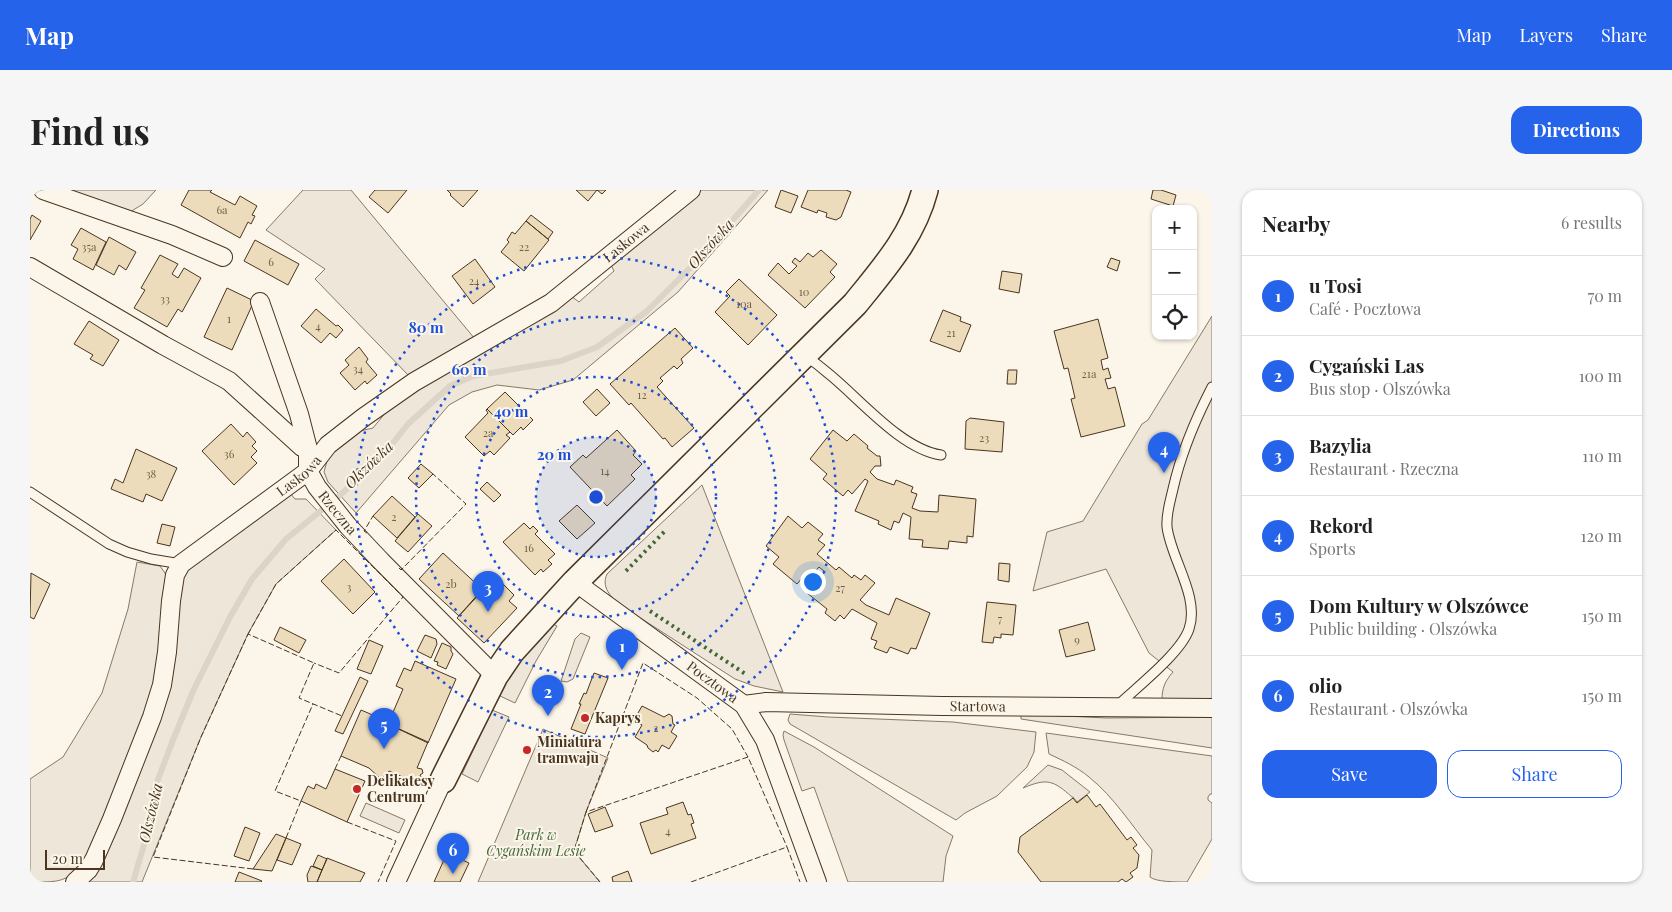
<!DOCTYPE html>
<meta charset="utf-8">
<style>
body{margin:0;font-family:"Playfair Display",serif;background:#f6f6f6;color:#222}
.controls{position:absolute;right:15px;top:15px;display:grid;overflow:hidden;border-radius:10px;box-shadow:0 1px 4px #0004}
.controls button{width:45px;height:45px;display:grid;place-items:center;padding:0;border:0;border-bottom:1px solid #e0e0e0;background:#fff;color:#222;font:25px sans-serif}
.scale{position:absolute;left:15px;bottom:12px;width:60px;box-sizing:border-box;padding-left:5px;border:2px solid #4a3520;border-top:0;font-size:14px;line-height:18px;white-space:nowrap;color:#4a3520;-webkit-text-stroke:4px #fbf6e9;paint-order:stroke}
.you{position:absolute;left:782px;top:391px;width:18px;height:18px;margin:-12px;border:4px solid #fff;border-radius:50%;background:#1a73e8;box-shadow:0 0 0 8px #1a73e833}
.badge{display:grid;place-items:center;width:32px;height:32px;border-radius:50%;background:#2563eb;color:#fff;font-size:16px;font-weight:700}
.pin{position:absolute;translate:-50% -41px;filter:drop-shadow(0 1px 2px #0008)}
.pin::after{content:'';position:absolute;top:26px;width:18px;height:15px;background:inherit;clip-path:polygon(0 0,100% 0,50% 100%)}
.list{margin:0;padding:0;list-style:none}
h2{display:flex;justify-content:space-between;align-items:center;height:65px;margin:0;padding:0 20px;font-size:21px}
h2 small{font-size:16px;font-weight:400;color:#767676}
.list li{display:grid;grid-template-columns:32px 1fr auto;gap:15px;align-items:center;box-sizing:border-box;height:80px;padding:0 20px;border-top:1px solid #e0e0e0}
.list b{display:block;font-size:19px;white-space:nowrap}
.list p{margin:0;font-size:16px;white-space:nowrap;color:#767676}
.list em{font-size:16px;font-style:normal;color:#767676}
.actions{display:flex;gap:10px;padding:15px 20px}
.actions a{flex:1;padding:11px 0;border:1px solid #2563eb;border-radius:15px;text-align:center;font-size:18px;color:#2563eb}
.actions .main{background:#2563eb;color:#fff}
.icon{flex:none;width:28px;height:28px;fill:none;stroke:currentColor;stroke-width:2;stroke-linecap:round;stroke-linejoin:round}
.map{position:relative;flex:none;width:1182px;height:692px;overflow:hidden;border-radius:15px}
header{display:flex;align-items:center;gap:30px;box-sizing:border-box;height:70px;padding:0 25px;background:#2563eb;color:#fff}
header strong{font-size:24px}
nav{display:flex;gap:28px;margin-inline-start:auto;font-size:18px}
.intro{display:flex;align-items:center;justify-content:space-between;box-sizing:border-box;height:120px;padding:0 30px}
h1{margin:0;font-size:35px}
.button{padding:12px 22px;border-radius:15px;background:#2563eb;color:#fff;font-size:18px;font-weight:700}
main{display:flex;gap:30px;padding:0 30px}
aside{flex:1;background:#fff;border-radius:15px;box-shadow:0 1px 4px #0004}
.map>svg:first-child{display:block}
</style>
<header>
<strong>Map</strong>
<nav><a>Map</a><a>Layers</a><a>Share</a></nav>
</header>
<div class="intro"><h1>Find us</h1><a class="button">Directions</a></div>
<main>
<div class="map">
<svg width="1182" height="692" viewBox="0 0 1182 692">
<rect width="100%" height="100%" fill="#fbf6e9"/>
<path fill="#ede6d9" stroke="#887966" d="M29 0H126L113 14 100 22Z
M273 0H321L445 149 381 188 285 89 295 79 236 40Z
M669 0H738L648 102 543 190 509 200 467 195 442 202 419 215 326 323 298 292 294 282 297 271 295 268 330 241 343 238 365 211 541 106 549 112 584 81 579 71Z
M1182 126V509L1132 510C1132 498 1135 491 1143 482L1119 463 1076 379 1003 401 1017 342 1053 331 1112 234 1118 230Z
M672 295 753 502 724 496 705 489 595 418C584 410 570 399 577 384Z
M260 303 265 309H276L306 340 246 394 218 444 171 547 112 692H57L88 629 152 388 156 379Z
M107 372 130 376 135 383 139 394 128 494 58 669C34 692 35 692 0 692V589L33 567 72 503 98 419Z
M523 434 527 436 506 471 485 513 468 505C484 478 502 455 523 434Z
M551 443 560 447 543 489 537 492 531 491 545 449Z
M462 520 479 527 448 592 432 584Z
M760 524 798 527 923 532 1006 542 1004 562 997 577 967 606 935 623 926 630 760 534 758 530Z
M991 524 1077 528 1182 527V558L991 529Z
M513 539 578 568 556 622 544 661 570 692H448Z
M754 541 784 557 923 646 916 666 913 692H818L784 597 772 601 754 550 753 545Z
M1016 543 1182 566V604H1180L1178 607V610L1182 613V649L1157 692C1146 692 1126 692 1120 687L1122 660C1102 636 1084 607 1059 587 1047 577 1032 570 1019 564Z
M1018 575 1032 580 1060 602 1047 612 1043 607H1042C1023 590 1017 588 993 598Z
M336 613 375 630 369 643 330 626Z"/>
<g fill="none" stroke-linecap="round" stroke-linejoin="round">
<path stroke="#dcd4c6" stroke-width="6" d="M103 692 119 638 124 600 143 550 164 499 200 427 222 389 256 349 309 306 352 267 378 234 420 196 443 186 531 171 567 157 616 122 666 72 729 0"/>
</g>
<path fill="#ecdcbc" stroke="#4a3520" d="M159 0H182L180 2 205 15 210 6 227 16 222 25 225 26 221 34 218 32 210 48 151 15Z
M345 0H377L358 23 339 7Z
M417 0H448L433 17 420 5 421 4Z
M546 0H576L572 4 567 0 558 11Z
M751 0 768 6 761 23 745 17Z
M778 0H816L821 2 811 27 806 30 796 27 797 23 788 20 787 23 771 17Z
M1123 0H1131L1146 5 1143 16 1121 9Z
M2 25 11 31 0 50V29Z
M501 25 523 42 518 49 496 31Z
M496 31 519 50 494 81 471 62 479 52 477 50 482 42 485 44Z
M51 38 76 52 63 80 43 69 48 59 41 55Z
M79 47 106 62 96 80 89 75 84 85 66 75Z
M225 50 269 74 258 95 214 71Z
M791 60 807 74 800 82 805 87 775 118 738 85 748 73 759 84 767 76 762 72 765 68 770 72 778 63 783 67Z
M130 65 148 74 142 84 148 88 154 78 171 88 152 122 148 119 137 137 104 118 115 100 111 98Z
M1081 68 1090 71 1087 81 1077 77Z
M445 69 465 97 443 114 422 86Z
M972 81 992 84 989 103 969 99Z
M709 89 747 125 718 155 685 122 700 106 696 102Z
M197 98 224 111 202 160 174 147Z
M286 119 306 136 308 135 313 140 306 148 300 143 291 153 271 136Z
M913 120 931 127 930 131 941 135 930 162 900 151Z
M1068 129 1078 168 1071 170 1073 180 1078 178 1081 188 1075 189 1078 199 1085 197 1095 236 1051 247 1041 209 1045 208 1038 178 1034 179 1024 141Z
M59 131 89 150 73 176 60 169 63 165 44 154Z
M645 138 663 158 651 169 653 173 647 179 644 176 630 188 633 191 627 197 664 238 642 257 635 248 633 249 601 213 599 215 580 194Z
M329 157 338 169 336 172 347 185 337 194 335 191 325 200 310 183 319 175 315 170Z
M978 180H987L986 194H977Z
M567 199 580 213 566 226 553 212Z
M475 202 503 230 493 240 491 237 483 245 457 219Z
M457 219 480 242 476 245 480 248 464 265 460 261 454 266 435 247 458 223 456 220Z
M940 228 974 232 972 262 935 259 936 231Z
M201 234 213 247 217 242 226 252 222 256 227 261 221 267 227 273 204 295 172 261Z
M587 240 606 261 603 265 612 274 601 285 605 289 577 316 540 277 553 265 556 268Z
M803 240 817 251 824 244 838 256 837 258 847 266H850L851 276H845L840 282 847 289 864 295 866 290 883 297 881 302 887 304 882 318 890 321 908 322 909 305 946 309 943 347 937 346V353L919 351 918 359 892 357 893 350 879 349 881 327 873 323 869 333 864 331 861 340 848 334 849 331 825 321 838 291 835 289 822 304 818 300 813 306 793 289 797 284 780 269Z
M106 259 147 278 132 311 116 304 113 312 81 299 85 289 93 293Z
M391 274 403 284 389 298 378 288Z
M457 292 471 305 464 312 450 299Z
M362 306 385 327 367 348 343 326Z
M547 315 565 333 547 349 529 331Z
M388 324 402 336 378 362 365 351Z
M758 326 772 338 778 332 793 344 788 350 795 355 787 364 806 380 809 377 822 388 824 385 831 390 835 385 845 393 830 410 836 415 859 425 866 408 900 423 886 459 881 458 878 464 860 457 857 463 844 458 847 451 841 449 847 433 822 419 814 429 810 425 805 431 795 423 797 419 777 403 795 382 789 377 777 391 773 387 767 394 743 374 749 367 736 356Z
M494 333 500 339 503 336 508 341 505 344 525 364 518 370 522 374 513 382 511 379 505 385 473 352Z
M132 334 145 337 140 356 127 353Z
M413 363 453 400 429 426 389 389Z
M314 369 345 402 323 424 291 391Z
M969 373 980 374 979 392 968 390Z
M1 383 20 394 4 429 0 427Z
M459 392 468 400 473 394 484 405 479 411 487 418 454 453 427 428Z
M957 412 986 415 983 445 971 444V448L964 447 963 453 952 452Z
M1058 432 1065 460 1036 467 1029 440Z
M250 437 276 450 269 463 244 450Z
M395 445 406 449 407 454 401 468 387 461Z
M339 450 353 456 341 484 327 479Z
M412 453 421 457V461L423 464 416 479 407 475 408 472 404 471Z
M385 471 426 489 398 553 358 534 373 499 366 496 374 478 381 481Z
M564 483 578 488 555 544 541 539 551 514H549L554 503 556 504Z
M330 487 338 491 313 544 305 541Z
M612 516 634 527 639 524 642 526 643 534 645 535 641 542 647 546 639 559 632 555 628 562 626 560 623 562 618 558 617 555 605 547 612 535 604 530Z
M331 520 359 532 358 534 398 552 387 578 392 579 393 583 390 585 391 587 389 588 390 591 386 593 359 581 351 589 339 578 311 566Z
M305 579 335 591 317 632 271 611 278 596 284 599 286 594 296 599Z
M1057 605 1066 617 1070 614 1097 650 1101 647 1107 655 1103 658 1109 665 1107 678 1100 683 1103 687 1096 692 1092 689 1088 692H1011L988 662 990 647 1043 608 1047 613Z
M653 612 658 625 661 624 664 633 661 634 666 648 621 664 610 633 638 624 636 618Z
M575 617 583 636 565 642 558 624Z
M215 637 230 643 219 671 204 666Z
M246 644 256 648 242 681 223 679Z
M256 648 271 654 262 675 247 670Z
M417 663 439 673 430 692H404Z
M288 665 297 669 292 680 283 676Z
M297 668 335 683 330 692H287Z
M281 676 292 680 287 692H278L277 685Z
M598 681 602 692H583L582 687Z
M209 682 232 691 231 692H205Z"/>
<g fill="none" stroke-linecap="round" stroke-linejoin="round">
<defs>
<path id="lane" d="M774 165C783 171 791 177 799 184 830 209 871 259 911 265
M0 302 79 354 97 362 121 369 151 374
M1087 516C1106 498 1151 463 1159 439 1170 407 1141 369 1137 337 1136 324 1140 312 1143 299 1151 263 1165 230 1182 197"/>
<g id="street">
<path d="M13 0 142 45 193 67"/>
<path d="M0 77 133 155 199 191 272 257 278 259"/>
<path id="s1" d="M230 112 269 224 278 259V281L287 297 318 336 351 371 465 486"/>
<path id="s2" d="M545 392 714 515 735 550 787 692"/>
<path id="s3" d="M714 515 736 512 912 516 1182 518"/>
<path id="s4" d="M45 692 58 680 64 670 82 629 122 527 132 495 137 462 141 411 145 385 151 374 278 281 298 255 334 227 384 192 521 113 661 0"/>
<path d="M366 692 413 590"/>
</g>
<path id="secondary" d="M413 590 465 486 482 461 545 392 825 114C854 78 883 46 895 0"/>
</defs>
<use href="#lane" stroke="#4a3520" stroke-width="11"/>
<use href="#street" stroke="#4a3520" stroke-width="20"/>
<use href="#secondary" stroke="#4a3520" stroke-width="28"/>
<use href="#lane" stroke="#fbf6e9" stroke-width="9"/>
<use href="#street" stroke="#fbf6e9" stroke-width="18"/>
<use href="#secondary" stroke="#fbf6e9" stroke-width="25"/>
<path stroke="#436837" stroke-width="4" stroke-dasharray="2.5 4" stroke-linecap="butt" d="M596 381 635 341
M620 421 717 485"/>
<path stroke="#4a3520" stroke-width="1" stroke-dasharray="6 2.5" stroke-linecap="butt" d="M337 343 334 341 343 326
M369 378 371 380 436 314 403 284
M218 444 246 394 306 340 373 407 309 483 284 473
M305 579 311 566
M556 622 613 473 667 508 702 539 718 567
M317 632 366 651 348 692
M256 648 271 611 245 601 283 514
M223 679 123 667 171 547 218 444 284 473 269 508 312 526
M570 692 544 661 556 622 718 567 757 657
M661 692 757 657 770 692"/>
</g>
<circle cx="566" cy="307" r="60" fill="#1d4ed8" fill-opacity=".12"/>
<g fill="none" stroke="#1d4ed8" stroke-width="2.5" stroke-dasharray="2.5 5">
<circle cx="566" cy="307" r="60"/>
<circle cx="566" cy="307" r="120"/>
<circle cx="566" cy="307" r="180"/>
<circle cx="566" cy="307" r="240"/>
</g>
<g fill="#c62828" stroke="#fbf6e9" stroke-width="2">
<circle cx="555" cy="528" r="5"/>
<circle cx="497" cy="560" r="5"/>
<circle cx="327" cy="599" r="5"/>
</g>
<g text-anchor="middle" stroke-width="4" stroke-linejoin="round" paint-order="stroke">
<g font-size="11" fill="#725f47">
<text x="192" y="24">6a</text>
<text x="59" y="61">35a</text>
<text x="494" y="61">22</text>
<text x="241" y="76">6</text>
<text x="444" y="95">24</text>
<text x="774" y="106">10</text>
<text x="135" y="113">33</text>
<text x="714" y="118">10a</text>
<text x="199" y="133">1</text>
<text x="288" y="140">4</text>
<text x="921" y="147">21</text>
<text x="328" y="183">34</text>
<text x="1059" y="188">21a</text>
<text x="612" y="209">12</text>
<text x="458" y="247">2a</text>
<text x="954" y="252">23</text>
<text x="199" y="268">36</text>
<text x="575" y="285">14</text>
<text x="121" y="288">38</text>
<text x="364" y="331">2</text>
<text x="499" y="362">16</text>
<text x="421" y="398">2b</text>
<text x="319" y="401">3</text>
<text x="810" y="402">27</text>
<text x="970" y="433">7</text>
<text x="1047" y="454">9</text>
<text x="626" y="542">2</text>
<text x="638" y="645">4</text>
</g>
<g font-size="14" fill="#4a3520" stroke="#fbf6e9">
<text dy="5" stroke="none"><textPath href="#s4" startOffset="892">Laskowa</textPath></text>
<text dy="5" stroke="none"><textPath href="#s4" startOffset="488">Laskowa</textPath></text>
<text dy="5" stroke="none"><textPath href="#s1" startOffset="228">Rzeczna</textPath></text>
<text dy="5" stroke="none"><textPath href="#s2" startOffset="170">Pocztowa</textPath></text>
<text dy="5" stroke="none"><textPath href="#s3" startOffset="234">Startowa</textPath></text>
</g>
<g font-size="14" font-weight="bold" fill="#4a3520" stroke="#fbf6e9" text-anchor="start">
<text x="565" y="533">Kaprys</text>
<text x="507" y="557">Miniatura<tspan x="507" dy="16">tramwaju</tspan></text>
<text x="337" y="596">Delikatesy<tspan x="337" dy="16">Centrum</tspan></text>
</g>
<g font-size="14" font-style="italic" fill="#436837" stroke="#fbf6e9">
<text x="506" y="650">Park w<tspan x="506" dy="16">Cygańskim Lesie</tspan></text>
</g>
<g font-size="15" font-style="italic" fill="#4a3520" stroke="#fbf6e9">
<text transform="translate(681 54) rotate(-48)" y="5">Olszówka</text>
<text transform="translate(339 275) rotate(-44)" y="5">Olszówka</text>
<text transform="translate(121 623) rotate(-77)" y="5">Olszówka</text>
</g>
</g>
<circle cx="566" cy="307" r="8" fill="#1d4ed8" stroke="#fbf6e9" stroke-width="2.5"/>
<g font-size="15" text-anchor="middle" font-weight="bold" fill="#1d4ed8" stroke="#fbf6e9" stroke-width="4" stroke-linejoin="round" paint-order="stroke">
<text x="396" y="143">80 m</text>
<text x="439" y="185">60 m</text>
<text x="481" y="227">40 m</text>
<text x="524" y="270">20 m</text>
</g>
</svg>
<div class="controls">
<button>+</button>
<button>−</button>
<button><svg class="icon" aria-label="locate" viewBox="0 0 24 24"><circle cx="12" cy="12" r="6"/><path d="M12 2v4M12 18v4M2 12h4M18 12h4"/></svg></button>
</div>
<div class="scale">20 m</div>
<div class="you"></div>
<div class="pin badge" style="left:592px;top:480px">1</div>
<div class="pin badge" style="left:518px;top:526px">2</div>
<div class="pin badge" style="left:458px;top:422px">3</div>
<div class="pin badge" style="left:1134px;top:283px">4</div>
<div class="pin badge" style="left:354px;top:559px">5</div>
<div class="pin badge" style="left:423px;top:684px">6</div>
</div>
<aside>
<h2>Nearby<small>6 results</small></h2>
<ul class="list">
<li><span class="badge">1</span><div><b>u Tosi</b><p>Café · Pocztowa</p></div><em>70 m</em></li>
<li><span class="badge">2</span><div><b>Cygański Las</b><p>Bus stop · Olszówka</p></div><em>100 m</em></li>
<li><span class="badge">3</span><div><b>Bazylia</b><p>Restaurant · Rzeczna</p></div><em>110 m</em></li>
<li><span class="badge">4</span><div><b>Rekord</b><p>Sports</p></div><em>120 m</em></li>
<li><span class="badge">5</span><div><b>Dom Kultury w Olszówce</b><p>Public building · Olszówka</p></div><em>150 m</em></li>
<li><span class="badge">6</span><div><b>olio</b><p>Restaurant · Olszówka</p></div><em>150 m</em></li>
</ul>
<div class="actions"><a class="main">Save</a><a>Share</a></div>
</aside>
</main>
